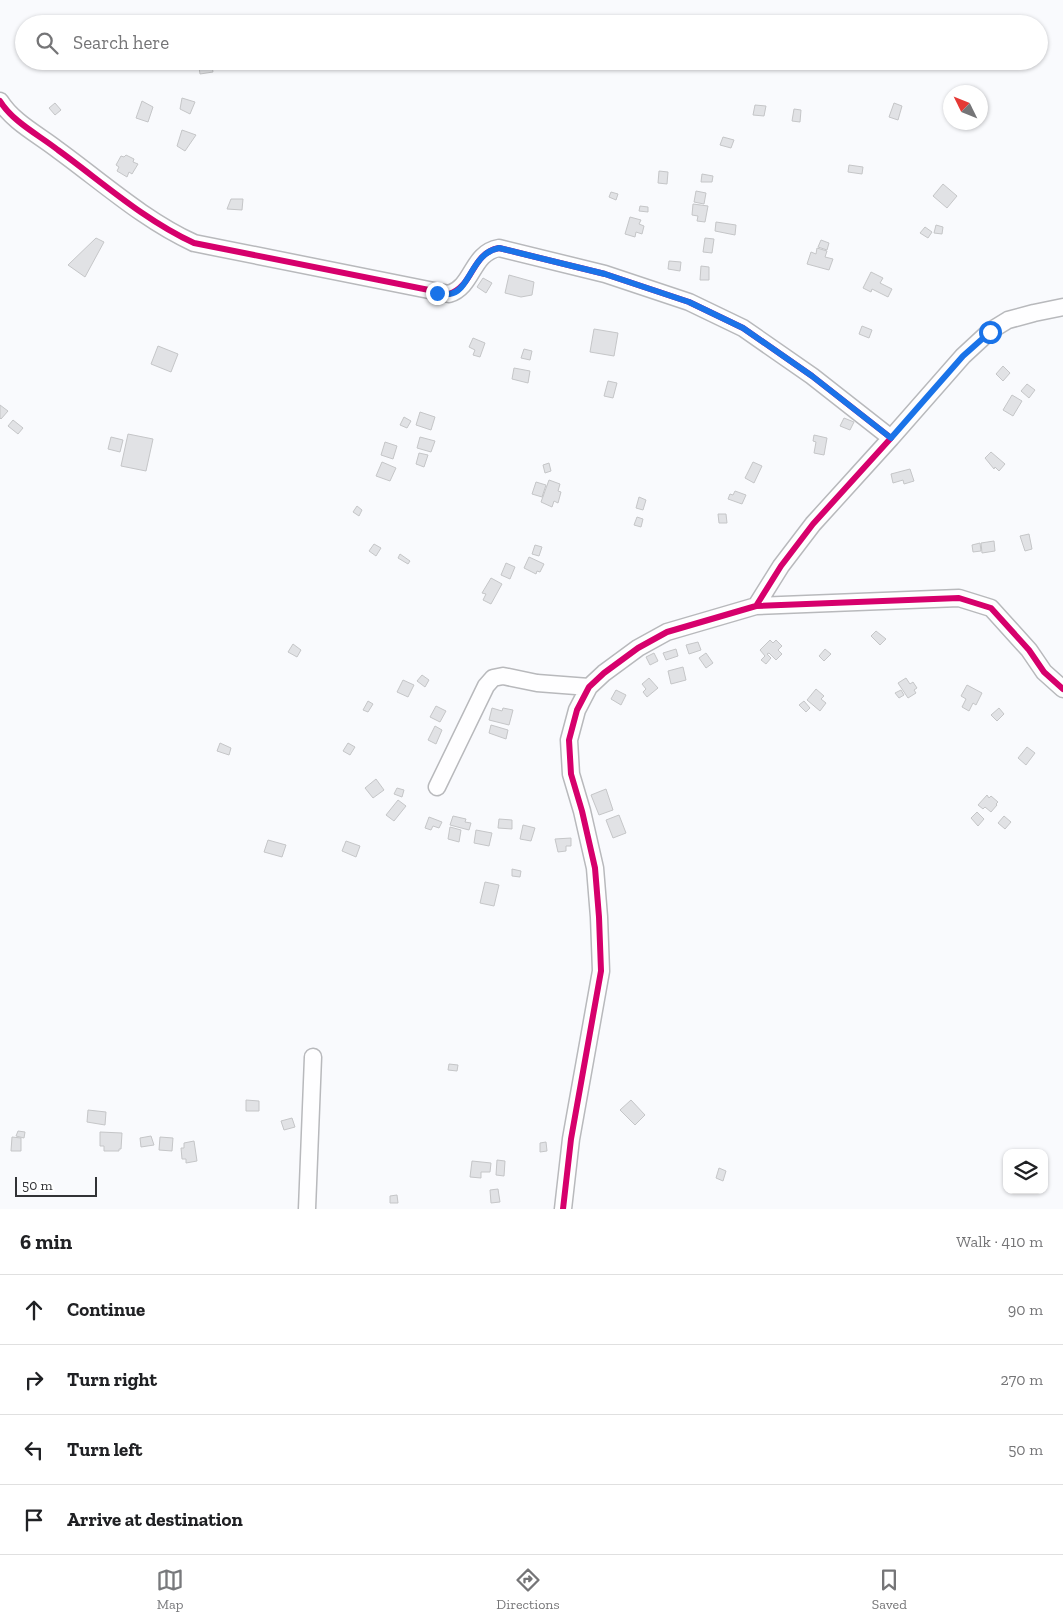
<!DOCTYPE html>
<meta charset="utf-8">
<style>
body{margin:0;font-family:"Zilla Slab",serif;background:#f2f2f2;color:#202124}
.controls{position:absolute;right:15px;bottom:15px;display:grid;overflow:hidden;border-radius:10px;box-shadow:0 1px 4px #0004}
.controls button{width:45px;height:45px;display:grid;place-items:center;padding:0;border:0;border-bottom:1px solid #e0e0e0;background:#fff;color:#202124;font:25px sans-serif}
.compass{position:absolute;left:943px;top:85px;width:45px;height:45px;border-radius:50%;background:#fff;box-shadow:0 1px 4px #0004;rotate:313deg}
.scale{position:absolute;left:15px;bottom:12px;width:82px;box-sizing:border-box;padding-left:5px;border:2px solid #323336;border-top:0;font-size:14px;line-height:18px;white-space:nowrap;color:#323336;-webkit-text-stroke:4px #fff;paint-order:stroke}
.stop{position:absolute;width:15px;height:15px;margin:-11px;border:4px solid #1a73e8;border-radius:50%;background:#fff}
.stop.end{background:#1a73e8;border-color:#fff;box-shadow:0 1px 5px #0008}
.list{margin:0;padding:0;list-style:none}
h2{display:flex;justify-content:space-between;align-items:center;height:65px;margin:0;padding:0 20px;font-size:21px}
h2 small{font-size:16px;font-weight:400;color:#757577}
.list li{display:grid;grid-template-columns:32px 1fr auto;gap:15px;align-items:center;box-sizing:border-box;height:70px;padding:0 20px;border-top:1px solid #e0e0e0}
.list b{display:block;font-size:19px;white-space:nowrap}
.list em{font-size:16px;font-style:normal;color:#757577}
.icon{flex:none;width:28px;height:28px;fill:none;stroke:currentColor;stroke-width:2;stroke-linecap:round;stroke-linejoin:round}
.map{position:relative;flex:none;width:1063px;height:1209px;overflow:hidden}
.search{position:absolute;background:#fff;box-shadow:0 1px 4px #0004;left:15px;right:15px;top:15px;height:55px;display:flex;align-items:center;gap:12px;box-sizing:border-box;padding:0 18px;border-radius:28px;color:#757577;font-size:19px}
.sheet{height:345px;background:#fff}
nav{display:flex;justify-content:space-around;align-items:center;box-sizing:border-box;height:70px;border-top:1px solid #e0e0e0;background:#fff;font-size:14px;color:#757577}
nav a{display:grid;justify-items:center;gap:2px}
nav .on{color:#78797c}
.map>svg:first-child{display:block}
</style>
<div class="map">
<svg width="1063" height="1209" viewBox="0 0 1063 1209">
<rect width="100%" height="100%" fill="#f9fafd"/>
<path fill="#e1e2e5" stroke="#c5c6c8" d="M198 61H211L213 72 200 74Z
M182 98 195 102 190 114 180 109Z
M142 101 153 107 148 122 136 118Z
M55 103 61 110 55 115 49 108Z
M894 103 902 106 898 120 889 117Z
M755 105 766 106 764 116 753 115Z
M794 109 801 110 800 122 792 121Z
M182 130 196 135 185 151 177 146Z
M723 137 734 140 731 148 720 145Z
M126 155 134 159 133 162 138 164 132 174 129 172 127 177 117 171 119 167 116 165 121 156 124 157Z
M849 165 863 167 862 174 848 172Z
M659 171 668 172 667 184 658 183Z
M702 174 713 176 712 182H701Z
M943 184 957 196 947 208 933 196Z
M696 191 706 193 704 204 694 202Z
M611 192 618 194 616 200 609 197Z
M231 199H243L242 210 227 209Z
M693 204 708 206 705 222 697 221 698 216 692 215Z
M640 206 648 207V212L639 211Z
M630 217 641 220 639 224 644 226 642 234 636 232 635 237 625 234Z
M716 222 736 225 735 235 715 231Z
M936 225 943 227 942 234 934 233Z
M925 227 932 232 928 238 920 233Z
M96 238 104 242 85 277 68 265Z
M705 238 714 239 712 253 703 252Z
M821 240 829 243 827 250 818 247Z
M817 248 827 251 825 257 833 259 829 270 807 264 811 252 816 254Z
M669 261 681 262 680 271 668 269Z
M701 266 709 267V280H700Z
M871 272 883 278 880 283 892 289 888 297 872 289 871 292 863 288Z
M509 275 534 282 532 295 521 297 505 293Z
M483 278 492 283 486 293 477 287Z
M862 326 872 330 869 338 859 334Z
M594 329 618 333 614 356 590 352Z
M473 338 485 343 480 357 473 355 475 350 469 347Z
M158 346 178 354 171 372 151 364Z
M524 349 532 351 530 360 521 358Z
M1003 366 1010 373 1003 381 996 374Z
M514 368 530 371 528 383 512 379Z
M608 381 617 383 613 398 604 396Z
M1027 384 1035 390 1029 398 1021 391Z
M1012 395 1022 401 1013 416 1003 410Z
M0 405 8 411 1 419 0 418Z
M420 412 435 417 431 430 416 425Z
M404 417 411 421 407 428 400 425Z
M844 418 854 422 850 430 840 426Z
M13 420 23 428 18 434 8 426Z
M128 434 153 439 146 471 121 466Z
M814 435 827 438 824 455 814 453 816 442 813 441Z
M111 437 123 440 120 452 108 449Z
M420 437 435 441 431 452 417 448Z
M385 442 397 446 393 459 381 455Z
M991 452 1005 464 999 471 995 467 994 469 985 458Z
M419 453 428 455 424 467 416 464Z
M382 462 396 468 390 481 376 476Z
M753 462 762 466 754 483 745 478Z
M549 463 551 471 545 473 543 465Z
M910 469 914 481 904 484 903 480 893 483 891 474Z
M549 480 560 484 558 491 561 492 558 503 554 501 552 507 541 502Z
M536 482 546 485 542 497 532 494Z
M735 491 746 495 742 504 728 499 730 494 733 495Z
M639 497 646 500 643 510 636 508Z
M357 506 362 510 359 516 353 512Z
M718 514H726L727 523H719Z
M637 517 643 519 641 527 634 525Z
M1029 534 1032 549 1025 551 1020 536Z
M994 541 995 551 982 553 981 543Z
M980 543 981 551 973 552 972 545Z
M374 544 381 548 376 556 369 551Z
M535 545 542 547 539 556 532 554Z
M400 554 410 561 408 564 398 558Z
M529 557 544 564 540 572 537 571 536 574 524 568Z
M506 563 515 567 510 579 501 575Z
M491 578 502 584 491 604 483 600 486 594 482 593Z
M876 631 886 639 880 645 871 636Z
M770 640 773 643 776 640 782 646 778 650 782 654 776 660 769 653 767 654 771 658 766 664 761 660 765 656 760 650Z
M698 642 701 650 689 654 686 645Z
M293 644 301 650 297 657 288 652Z
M676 649 678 656 666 660 663 653Z
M825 649 831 654 824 661 819 656Z
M654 653 658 661 650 665 646 657Z
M706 653 713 663 706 668 699 658Z
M683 667 686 680 671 684 668 671Z
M422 675 429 680 425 687 417 681Z
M649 678 658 688 647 697 643 692 646 689 642 684Z
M906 678 910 684 913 682 917 688 914 690 916 693 908 698 898 683Z
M403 680 414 685 408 697 397 692Z
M967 685 982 693 976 705 973 703 969 711 962 707 966 699 961 696Z
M816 689 824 696 821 699 826 703 820 711 807 700Z
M616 690 626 695 621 705 611 699Z
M901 690 904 695 899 698 895 693Z
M368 701 373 704 368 712 363 710Z
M804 701 810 708 806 712 799 705Z
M436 706 446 711 440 722 430 717Z
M492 708 502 711 503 708 513 710 509 725 489 720Z
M999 708 1004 714 997 721 991 715Z
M491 725 508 730 506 739 489 733Z
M435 726 442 730 436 744 428 740Z
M220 743 231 748 229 755 217 751Z
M348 743 355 747 350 755 343 751Z
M1027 747 1035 753 1026 765 1018 758Z
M376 779 384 790 373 798 365 788Z
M397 788 404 790 402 797 394 794Z
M606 789 613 810 599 815 591 795Z
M987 795 989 798 991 796 998 802 996 804 997 805 991 812 985 807 983 809 978 805Z
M398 800 406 806 394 821 386 815Z
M977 812 984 819 978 826 971 818Z
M619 815 626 833 613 838 606 820Z
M453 816 466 819 465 822 471 823 469 830 450 825Z
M1004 816 1011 822 1005 829 998 823Z
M429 817 442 822 439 828 433 826 431 830 425 828Z
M499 819 512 820V829L498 828Z
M523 825 535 828 531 841 520 839Z
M450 827 461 830 459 842 448 839Z
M476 830 492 833 489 846 474 843Z
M571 838V846H566V851L558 852 555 839Z
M268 840 286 845 282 857 264 852Z
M346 841 360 846 356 857 342 851Z
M512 869 521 871 520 877 512 876Z
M485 882 499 885 494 906 480 903Z
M449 1064 458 1065 457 1071 448 1070Z
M246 1100 259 1101V1111H246Z
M631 1100 645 1115 635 1125 620 1110Z
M88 1110 106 1112 105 1125 87 1122Z
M292 1118 295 1127 284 1130 281 1121Z
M18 1131 25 1132 24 1138 16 1136Z
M100 1132 122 1133 121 1149H119V1151H104V1146H100Z
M151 1136 154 1145 141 1147 140 1138Z
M12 1137 21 1138V1151H11Z
M160 1137 173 1138 172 1151 159 1150Z
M194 1141 197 1161 186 1163V1159H182L181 1148H184V1143Z
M546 1142 547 1151 540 1152V1143Z
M497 1160 505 1161 504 1176 496 1175Z
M472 1161 491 1163 490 1172H481V1178L470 1177Z
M719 1168 726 1171 723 1181 716 1178Z
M498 1189 500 1202 491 1203 490 1190Z
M397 1195 398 1203H390V1196Z"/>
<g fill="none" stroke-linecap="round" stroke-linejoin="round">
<defs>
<path id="minor" d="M0 101C13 122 39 135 58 150 102 182 144 220 194 243L449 294C474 286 471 253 499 248L605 274 689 302 743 328 812 376 891 438 813 524 781 566 756 606
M891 438 963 356 990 331 1008 320 1034 313 1063 307
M437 787 486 686 493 678 503 676 537 683 589 687
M307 1209 313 1057
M563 1209 571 1139 601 971 599 917 595 868 582 811 571 774 569 740 577 710 589 687 604 673 638 648 667 632 756 606 959 598 991 608 1029 650 1044 672 1063 689"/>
</defs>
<use href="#minor" stroke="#b8b9bc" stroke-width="19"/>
<use href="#minor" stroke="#fefeff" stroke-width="16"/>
<defs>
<path id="cycleway" d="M0 101C13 122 39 135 58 150 102 182 144 220 194 243L449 294C474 286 471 253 499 248L605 274 689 302 743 328 812 376 891 438 813 524 781 566 756 606
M563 1209 571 1139 601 971 599 917 595 868 582 811 571 774 569 740 577 710 589 687 604 673 638 648 667 632 756 606 959 598 991 608 1029 650 1044 672 1063 689"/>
</defs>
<use href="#cycleway" stroke="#fff" stroke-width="9"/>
<use href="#cycleway" stroke="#d6006c" stroke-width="6"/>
</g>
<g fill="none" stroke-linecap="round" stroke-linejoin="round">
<path stroke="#1a73e8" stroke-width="6" d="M437 293C441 293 445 294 449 294 470 292 471 253 499 248L605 274 689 302 743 328 812 376 891 438 963 356 990 332"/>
</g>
</svg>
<div class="controls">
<button><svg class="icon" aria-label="layers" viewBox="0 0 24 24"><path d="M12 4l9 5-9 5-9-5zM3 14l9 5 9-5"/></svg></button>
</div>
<svg class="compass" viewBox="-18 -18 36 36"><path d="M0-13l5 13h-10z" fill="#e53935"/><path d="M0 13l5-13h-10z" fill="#757577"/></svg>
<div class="scale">50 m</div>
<div class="stop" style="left:990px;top:332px"></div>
<div class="stop end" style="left:437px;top:293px"></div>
<div class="search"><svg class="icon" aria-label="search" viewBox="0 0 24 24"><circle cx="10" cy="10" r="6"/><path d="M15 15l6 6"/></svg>Search here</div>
</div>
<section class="sheet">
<h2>6 min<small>Walk · 410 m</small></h2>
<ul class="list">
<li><svg class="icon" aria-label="ahead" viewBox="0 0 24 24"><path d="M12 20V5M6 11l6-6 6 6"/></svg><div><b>Continue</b></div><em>90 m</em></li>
<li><svg class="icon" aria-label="right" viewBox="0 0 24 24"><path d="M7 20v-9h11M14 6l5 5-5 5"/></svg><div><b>Turn right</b></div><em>270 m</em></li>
<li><svg class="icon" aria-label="left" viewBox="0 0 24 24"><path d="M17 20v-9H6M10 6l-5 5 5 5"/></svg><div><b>Turn left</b></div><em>50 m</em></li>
<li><svg class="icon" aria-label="arrive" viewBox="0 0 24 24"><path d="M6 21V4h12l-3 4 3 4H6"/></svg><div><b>Arrive at destination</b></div></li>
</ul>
</section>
<nav>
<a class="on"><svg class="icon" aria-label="map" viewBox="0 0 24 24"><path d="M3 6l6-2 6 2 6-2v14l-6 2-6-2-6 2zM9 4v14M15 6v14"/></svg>Map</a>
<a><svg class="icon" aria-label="directions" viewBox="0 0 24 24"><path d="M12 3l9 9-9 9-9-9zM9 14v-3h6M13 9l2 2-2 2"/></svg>Directions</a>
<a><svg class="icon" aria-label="saved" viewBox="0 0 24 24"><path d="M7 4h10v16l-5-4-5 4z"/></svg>Saved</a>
</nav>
